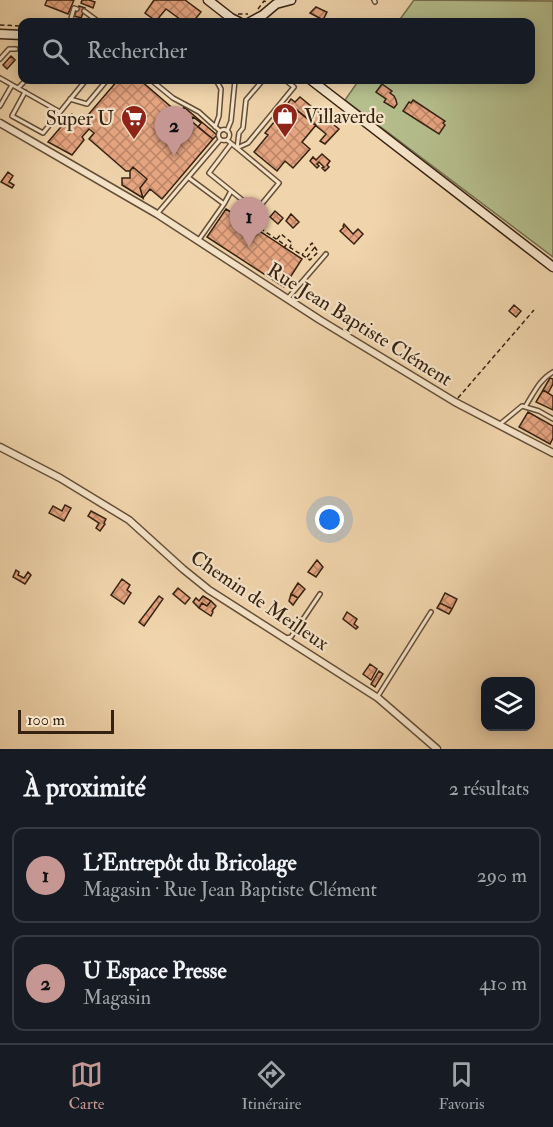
<!DOCTYPE html>
<html lang="fr">
<meta charset="utf-8">
<style>
body{margin:0;font-family:"IM FELL Double Pica",serif;background:#242831;color:#f1f3f6}
.controls{position:absolute;right:18px;bottom:18px;display:grid;overflow:hidden;border-radius:12px;box-shadow:0 3px 15px #0003}
.controls button{width:54px;height:54px;display:grid;place-items:center;padding:0;border:0;border-bottom:2px solid #363941;background:#171b24;color:#f1f3f6;font:30px sans-serif}
.scale{position:absolute;left:18px;bottom:15px;width:96px;box-sizing:border-box;padding-left:6px;border:3px solid #362211;border-top:0;font-size:16px;line-height:21px;white-space:nowrap;color:#362211;-webkit-text-stroke:4px #f5e3c8;paint-order:stroke}
.you{position:absolute;left:330px;top:520px;width:21px;height:21px;margin:-15px;border:4px solid #fff;border-radius:50%;background:#1a73e8;box-shadow:0 0 0 9px #1a73e833}
.badge{display:grid;place-items:center;width:39px;height:39px;border-radius:50%;background:#c59692;color:#111;font-size:20px;font-weight:700}
.pin{position:absolute;translate:-50% -50px;filter:drop-shadow(0 2px 3px #0008)}
.pin::after{content:'';position:absolute;top:32px;width:21px;height:18px;background:inherit;clip-path:polygon(0 0,100% 0,50% 100%)}
.list{margin:0;padding:0;list-style:none}
h2{display:flex;justify-content:space-between;align-items:center;height:78px;margin:0;padding:0 24px;font-size:26px}
h2 small{font-size:20px;font-weight:400;color:#9ea1a6}
.list li{display:grid;grid-template-columns:39px 1fr auto;gap:18px;align-items:center;box-sizing:border-box;height:96px;margin:0 12px 12px;padding:0 12px;border:2px solid #363941;border-radius:12px}
.list b{display:block;font-size:22px;white-space:nowrap}
.list p{margin:0;font-size:20px;white-space:nowrap;color:#9ea1a6}
.list em{font-size:20px;font-style:normal;color:#9ea1a6}
.icon{flex:none;width:33px;height:33px;fill:none;stroke:currentColor;stroke-width:2;stroke-linecap:round;stroke-linejoin:round}
.map{position:relative;flex:none;width:553px;height:749px;overflow:hidden}
.search{position:absolute;background:#171b24;box-shadow:0 3px 15px #0003;left:18px;right:18px;top:18px;height:66px;display:flex;align-items:center;gap:15px;box-sizing:border-box;padding:0 21px;border-radius:12px;color:#9ea1a6;font-size:22px}
.sheet{height:294px;background:#171b24}
nav{display:flex;justify-content:space-around;align-items:center;box-sizing:border-box;height:84px;border-top:2px solid #363941;background:#171b24;font-size:16px;color:#9ea1a6}
nav a{display:grid;justify-items:center;gap:3px}
nav .on{color:#c59692}
.map>svg:first-child{display:block}
</style>
<div class="map">
<svg width="553" height="749" viewBox="0 0 553 749">
<defs>
<pattern id="building-cross-hatch" width="8" height="8" patternUnits="userSpaceOnUse" patternTransform="scale(1.5)"><rect width="8" height="8" fill="#e5a480"/><path d="M0 0l8 8M0 8l8-8" fill="none" stroke="#ba8567"/></pattern>
</defs>
<rect width="100%" height="100%" fill="#f0d4ab"/>
<filter id="stains"><feTurbulence type="fractalNoise" baseFrequency=".00333" numOctaves="4"/><feColorMatrix values="0 0 0 0 .2 0 0 0 0 .09 0 0 0 0 .02 0 0 0 .5 -.17"/></filter>
<radialGradient id="worn" r=".72"><stop offset=".6" stop-color="#630" stop-opacity="0"/><stop offset="1" stop-color="#630" stop-opacity=".3"/></radialGradient>
<path fill="#b5be8d" stroke="#76704f" stroke-width="1.5" d="M414 0 553 1V257L345 100 359 80H530V22H398Z"/>
<path fill="url(#building-cross-hatch)" stroke="#362211" stroke-width="1.5" d="M47 0H74L68 14 45 5Z
M82 0H89L95 2 93 8 81 3Z
M154 0H185L201 12 193 22H184L166 9 156 21 145 13Z
M79 6 85 8 81 18 74 16Z
M316 7 327 12 323 20 310 13Z
M11 56 15 60 7 69 3 65Z
M118 80H140L184 118 185 116 213 139 162 199 150 189 143 198 140 188 147 179 133 167 130 171H126L89 139 94 133 89 129 82 137 84 140 72 155 48 142 72 114 82 122Z
M382 84 392 91 390 93 394 96 396 100 397 104 394 108 384 102 386 99 376 92Z
M300 97 339 129 325 144 320 141 326 134 288 103 291 99 295 102Z
M413 100 445 121 443 123 445 125 439 134 403 111 409 102 411 103Z
M292 106 316 125 302 142 310 149 293 168 285 161 277 171 254 152 268 135 265 133 275 121 278 123Z
M184 107 217 135 213 139 198 127 201 123 193 117 191 120 185 116 184 118 179 114Z
M322 154 330 161 327 165 329 167 325 171 322 168 324 167 319 162 317 164 319 166 317 168 310 161 313 157 316 160Z
M133 167 147 179 140 188 143 198 122 185V178H130V171Z
M8 172 13 176 9 182 14 185 12 188 1 182Z
M226 209 302 259 284 287 207 237Z
M275 211 283 218 278 224 270 217Z
M291 214 299 222 293 228 286 221Z
M344 224 353 234 358 229 363 234 354 244 340 231 344 227 343 226Z
M514 305 521 311 516 317 509 311Z
M550 378 553 379V384L548 393 543 390Z
M543 390 553 396V410L536 402Z
M528 412 553 426V438L550 444 519 427Z
M65 505 71 508 64 521 49 513 53 506 62 511Z
M91 511 106 519 104 523 105 524 100 531 96 528 99 523 88 516Z
M317 560 323 567 316 577 308 572Z
M16 570 19 572 18 575 24 578 28 572 31 575 25 584 13 577Z
M122 579 130 585 127 590 131 593 124 604 111 595Z
M298 583 305 589 298 598 291 594Z
M178 588 190 598 185 604 173 594Z
M445 593 457 599 452 609 440 603Z
M291 594 298 598 293 605 289 601Z
M159 596 163 599 144 626 139 622Z
M203 596 211 601 207 606 202 603 199 608 193 602 196 598 199 601Z
M211 601 216 606 212 611 213 612 211 616 199 608 202 603 207 606Z
M440 603 452 609 449 614 437 608Z
M347 612 357 619 354 624 358 627 356 629 343 619Z
M370 664 377 669 371 680 363 674Z
M379 671 383 674 375 687 371 684Z"/>
<g fill="none" stroke-linecap="round" stroke-linejoin="round">
<defs>
<path id="lane" d="M374 0 375 2
M84 11 99 22
M70 22 74 8 77 9
M0 59 9 49H16
M0 78 60 112
M151 80 173 98 199 112 220 131
M263 80 246 100 243 128 239 133 237 148 248 143 294 87 285 80
M18 88 26 80
M25 92 12 116 43 133 86 80
M70 99 87 104 107 80
M0 106 12 85
M215 127 219 116 221 89 216 80
M218.5 135a5.5 5.5 0 1 1 11 0a5.5 5.5 0 1 1-11 0Z
M227 131 231 121 235 80
M227 140 237 148 279 183 256 211 209 173 231 144
M189 178 224 204 198 241
M224 204 231 191
M157 214 220 140
M288 298 326 254
M525 407C534 393 539 380 553 372
M499 425 522 406 539 411 553 419
M285 638 291 637 320 594
M378 696 431 612"/>
<path id="street" d="M0 123 157 214 320 320 455 402 553 453
M0 447 60 478 129 520 183 569 209 590 378 698 437 749"/>
<path id="secondary" d="M208 0 231 18 239 22
M250 22 263 15 276 4 291 0
M0 34 22 35
M311 80 553 267"/>
</defs>
<use href="#lane" stroke="#644e38" stroke-width="6"/>
<use href="#street" stroke="#644e38" stroke-width="9"/>
<use href="#secondary" stroke="#362211" stroke-width="11"/>
<path stroke="#362211" stroke-width="1.5" stroke-dasharray="4.5 3" stroke-linecap="butt" d="M258 9 264 1 267 2
M238 14H248
M0 25 22 26
M248 220 285 245
M277 239 281 234 292 243 290 247
M284 248 286 245 310 260 318 252 312 243 302 255
M307 257 315 247
M458 398 534 310"/>
<use href="#lane" stroke="#f5e3c8" stroke-width="3"/>
<use href="#street" stroke="#f5e3c8" stroke-width="6"/>
<use href="#secondary" stroke="#f5e3c8" stroke-width="8"/>
</g>
<defs>
<symbol id="shop-pin" viewBox="-11 -11 22 30"><path d="M0 17L-7.5 6A9.5 9.5 0 1 1 7.5 6Z" fill="#8f2418" stroke="#f5e3c8"/><path d="M-5-2.5h2.3a2.7 3.5 0 0 1 5.4 0H5L5.5 6h-11ZM-1.5-2.5h3a1.5 2.3 0 0 0-3 0Z" fill="#fff"/></symbol>
<symbol id="supermarket-pin" viewBox="-11 -11 22 30"><path d="M0 17L-7.5 6A9.5 9.5 0 1 1 7.5 6Z" fill="#8f2418" stroke="#f5e3c8"/><path d="M-6-5.5h2.5l.6 2H6L4.5 2H-2.5L-4.4-4H-6ZM-1.5 3.2a1.3 1.3 0 1 0 .1 0ZM3 3.2a1.3 1.3 0 1 0 .1 0Z" fill="#fff"/></symbol>
</defs>
<g fill-rule="evenodd">
<use href="#shop-pin" x="270" y="101" width="30" height="40"/>
<use href="#supermarket-pin" x="119" y="103" width="30" height="40"/>
</g>
<g text-anchor="middle" stroke-width="4.5" stroke-linejoin="round" paint-order="stroke">
<g font-size="20" fill="#362211" stroke="#f5e3c8" text-anchor="start">
<text x="304" y="123">Villaverde</text>
<text x="114" y="125" text-anchor="end">Super U</text>
</g>
<g font-size="20" fill="#362211" stroke="#f5e3c8">
<text transform="translate(360 324) rotate(32)" y="7">Rue Jean Baptiste Clément</text>
<text transform="translate(260 600) rotate(34)" y="7">Chemin de Meilleux</text>
</g>
</g>
<rect width="100%" height="100%" filter="url(#stains)"/>
<rect width="100%" height="100%" fill="url(#worn)"/>
</svg>
<div class="controls">
<button><svg class="icon" aria-label="layers" viewBox="0 0 24 24"><path d="M12 4l9 5-9 5-9-5zM3 14l9 5 9-5"/></svg></button>
</div>
<div class="scale">100 m</div>
<div class="you"></div>
<div class="pin badge" style="left:249px;top:247px">1</div>
<div class="pin badge" style="left:174px;top:156px">2</div>
<div class="search"><svg class="icon" aria-label="search" viewBox="0 0 24 24"><circle cx="10" cy="10" r="6"/><path d="M15 15l6 6"/></svg>Rechercher</div>
</div>
<section class="sheet">
<h2>À proximité<small>2 résultats</small></h2>
<ul class="list">
<li><span class="badge">1</span><div><b>L'Entrepôt du Bricolage</b><p>Magasin · Rue Jean Baptiste Clément</p></div><em>290 m</em></li>
<li><span class="badge">2</span><div><b>U Espace Presse</b><p>Magasin</p></div><em>410 m</em></li>
</ul>
</section>
<nav>
<a class="on"><svg class="icon" aria-label="map" viewBox="0 0 24 24"><path d="M3 6l6-2 6 2 6-2v14l-6 2-6-2-6 2zM9 4v14M15 6v14"/></svg>Carte</a>
<a><svg class="icon" aria-label="directions" viewBox="0 0 24 24"><path d="M12 3l9 9-9 9-9-9zM9 14v-3h6M13 9l2 2-2 2"/></svg>Itinéraire</a>
<a><svg class="icon" aria-label="saved" viewBox="0 0 24 24"><path d="M7 4h10v16l-5-4-5 4z"/></svg>Favoris</a>
</nav>
